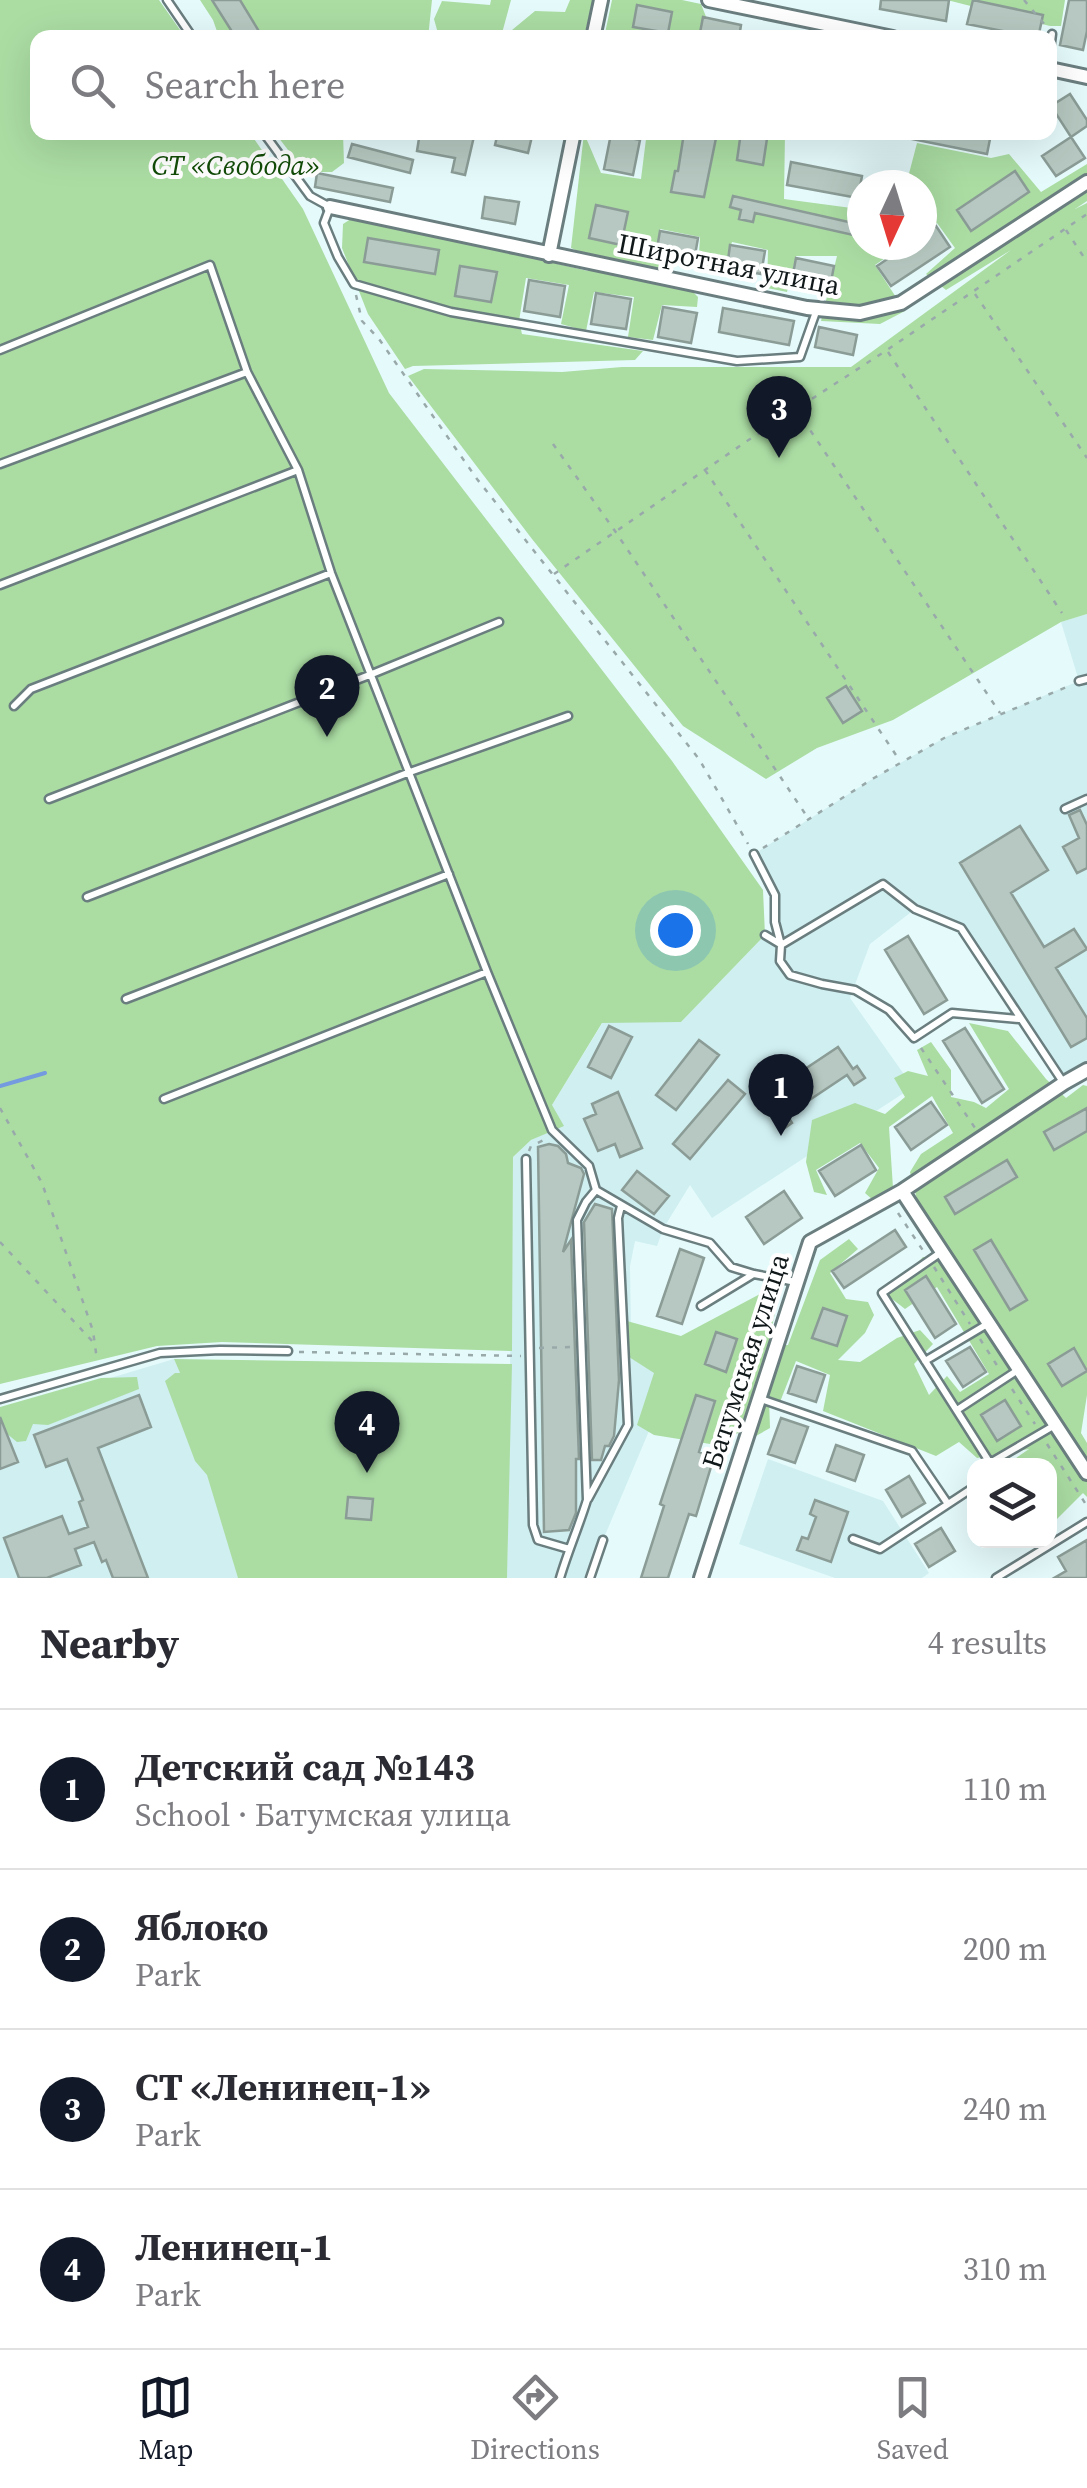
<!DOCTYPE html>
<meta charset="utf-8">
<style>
body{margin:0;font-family:"Source Serif 4",serif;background:#f7f7f7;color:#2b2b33}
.controls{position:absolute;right:30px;bottom:30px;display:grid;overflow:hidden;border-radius:20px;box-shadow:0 10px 40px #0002}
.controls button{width:90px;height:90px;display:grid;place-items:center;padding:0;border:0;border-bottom:2px solid #e1e1e2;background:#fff;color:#2b2b33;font:50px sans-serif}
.compass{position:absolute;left:847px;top:170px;width:90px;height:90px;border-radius:50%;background:#fff;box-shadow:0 10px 40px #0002;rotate:184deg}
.you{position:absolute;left:675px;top:930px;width:35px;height:35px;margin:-25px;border:8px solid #fff;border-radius:50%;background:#1a73e8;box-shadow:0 0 0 15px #1a73e833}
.badge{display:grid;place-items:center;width:65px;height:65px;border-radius:50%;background:#111827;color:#fff;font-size:32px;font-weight:700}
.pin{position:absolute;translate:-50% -82px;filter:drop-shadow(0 2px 5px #0008)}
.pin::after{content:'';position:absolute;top:52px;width:35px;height:30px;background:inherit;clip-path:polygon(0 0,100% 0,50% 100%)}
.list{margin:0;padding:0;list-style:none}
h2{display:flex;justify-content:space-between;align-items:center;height:130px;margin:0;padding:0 40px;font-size:42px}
h2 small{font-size:32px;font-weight:400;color:#7c7c81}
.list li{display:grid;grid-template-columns:65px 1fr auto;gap:30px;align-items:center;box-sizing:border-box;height:160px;padding:0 40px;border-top:2px solid #e1e1e2}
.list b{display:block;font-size:38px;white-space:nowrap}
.list p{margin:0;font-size:32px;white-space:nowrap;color:#7c7c81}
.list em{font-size:32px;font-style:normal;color:#7c7c81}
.icon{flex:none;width:55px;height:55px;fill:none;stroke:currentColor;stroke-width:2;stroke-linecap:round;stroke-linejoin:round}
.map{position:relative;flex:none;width:1087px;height:1578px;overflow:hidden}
.search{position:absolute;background:#fff;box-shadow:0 10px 40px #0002;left:30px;right:30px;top:30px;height:110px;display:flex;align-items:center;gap:25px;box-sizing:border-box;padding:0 35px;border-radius:20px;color:#7c7c81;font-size:38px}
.sheet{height:770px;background:#fff}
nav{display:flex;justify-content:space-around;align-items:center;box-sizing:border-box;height:140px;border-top:2px solid #e1e1e2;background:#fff;font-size:28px;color:#7c7c81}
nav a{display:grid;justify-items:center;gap:5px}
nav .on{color:#111827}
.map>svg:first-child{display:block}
</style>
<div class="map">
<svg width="1087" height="1578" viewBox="0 0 1087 1578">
<rect width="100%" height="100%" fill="#e5fafb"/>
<path fill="#d0eff1" d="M1087 614V1070L1064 1083 961 928 915 909 870 944 850 998 913 1087 712 1218 690 1185 663 1229 657 1246 635 1241 630 1266 631 1331 664 1341 649 1431 603 1540 590 1578H507L513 1157 531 1140 552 1130V1105L603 1022H681L765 935 779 944 775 895 754 854 874 778 946 737 1079 681 1061 622Z
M174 1359 270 1578H0V1411Z
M768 1459 883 1501 929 1573 922 1578H835L739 1544Z"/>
<path fill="#abdda3" d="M0 0H159L185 37 38 38V132L250 133 303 209 389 393 672 761 763 890 765 935 681 1022 602 1023 552 1105 564 1126 531 1140 513 1157 512 1351 222 1342 157 1346 0 1384Z
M200 0H432L428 38 362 37 355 33 354 38 219 37 213 20Z
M491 0H511L501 37H439L434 19 442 1 490 5Z
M570 0H593L584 37H510L512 30 535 11 565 12Z
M612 0H682L701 4 714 37 604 38Z
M947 0H1065L1061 26H1050Z
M679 132 785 133 784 199 859 209 862 196V245H904L875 265 905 311 880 324 821 321 837 256H796L787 292 767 288 768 250 732 242 723 272 698 269 700 237 660 229 657 256 698 297 697 307 662 305 653 340 628 337 634 297 594 292 586 331 561 324 569 285 526 278 519 321 522 334 643 351 635 360 413 366 405 369 368 314 342 248 343 224 354 217 588 271 587 255 571 248 584 133 601 173 641 179 646 139Z
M275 133H343L344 163 332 172H305Z
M917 143 991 158 1009 154 1041 192 1087 164V201L1075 209 1087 203V614L1061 622 893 720 817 748 766 779 683 726 532 539 408 376 424 369 562 372 622 367H851L1011 250 946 290 926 274 955 248 937 223 922 233V185H906Z
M969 1023 1008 1031 1046 1079 1066 1098 1083 1085 1087 1086V1395L1081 1433 1087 1443V1497L1083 1493 1050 1526V1466L1006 1465 1029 1449 977 1458 959 1442 936 1456 823 1411 830 1375 796 1361 780 1402 769 1399 770 1428 756 1436 741 1432 710 1444 654 1435 637 1425 654 1373 629 1357 627 1321 681 1336 760 1294 778 1298 768 1346 788 1345 820 1260 849 1239 858 1249 830 1273 846 1299 868 1302 874 1315 865 1333 838 1360 860 1362 897 1338 920 1330 933 1344 914 1364 929 1395 947 1376 960 1392 989 1374 937 1287 905 1309 887 1295 923 1257 949 1259 920 1211 910 1172 921 1154 953 1133 932 1096 889 1127 893 1188 874 1201 865 1193 879 1168 860 1143 816 1170 827 1195 814 1192 806 1162 812 1120 855 1103 885 1114 905 1097 894 1078 908 1071 928 1076 917 1050 931 1042 951 1070V1097L974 1102 986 1108 1009 1089Z
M174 1359 512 1364 507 1578H238L207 1475 195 1461 165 1381 175 1373H180Z
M137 1377 139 1389 48 1425 33 1424 26 1441 17 1442 0 1428V1407L101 1378Z"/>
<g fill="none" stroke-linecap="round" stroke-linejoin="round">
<path stroke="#749adf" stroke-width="4" d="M0 1086 45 1073"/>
</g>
<path fill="#b6c8c1" stroke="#8b9c96" stroke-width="2.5" d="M212 0H240L263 38H236Z
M881 0H949L946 21 880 9Z
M973 0 1043 15 1038 38 967 24Z
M1069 0H1087V31L1083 50 1060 45Z
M637 5 672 12 668 33 633 27Z
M703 17 741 25 739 38H699Z
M1070 94 1087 120V126L1071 137 1051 106Z
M420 132H475L465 175 452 172 455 158 417 151Z
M498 132H533L528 153 495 145Z
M741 132H768L763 165 737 160Z
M907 132H957L990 139 987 154 907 138Z
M684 133 716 138 704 197 671 192 675 171H678Z
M611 134 640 140 633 175 604 169Z
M1071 137 1085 158 1056 176 1042 156Z
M352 144 413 160 410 173 348 157Z
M791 162 862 176 858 198 787 185Z
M1015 171 1029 192 971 231 957 210Z
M317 173 393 188 390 202 315 187Z
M733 196 862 225V237L755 213 753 222 739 219 741 210 730 207Z
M485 197 519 202 515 224 482 218Z
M596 205 628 212 621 245 589 238Z
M936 226 950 247 891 286 877 266 908 245H922V236Z
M660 231 698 238 694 261 656 254Z
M368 238 439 250 435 274 364 262Z
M730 245 765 251 761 274 727 268Z
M796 258 834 266 830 287 792 279Z
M460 266 497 272 491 302 455 296Z
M529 280 565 286 560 317 524 311Z
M596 293 631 299 626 329 591 324Z
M663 307 697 313 691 343 658 337Z
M723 308 794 321 789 345 719 332Z
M819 327 857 335 853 355 815 347Z
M846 686 862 711 843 723 827 698Z
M1080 810 1087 825V868L1077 873 1063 847 1079 838 1069 815Z
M1020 826 1048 870 1011 893 1044 947 1074 929 1087 949 1056 968 1087 1018V1038L1071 1047 960 863Z
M908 936 947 1000 924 1014 885 950Z
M609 1026 632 1037 611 1078 588 1067Z
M965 1028 1004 1089 982 1103 943 1041Z
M699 1040 719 1055 676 1110 656 1095Z
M838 1047 853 1069 857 1066 865 1078 854 1085 847 1075 787 1115 792 1123 782 1130 774 1118 780 1115 766 1095Z
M728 1080 745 1094 690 1159 673 1144Z
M618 1092 642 1148 620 1157 615 1144 598 1151 584 1119 596 1114 592 1104Z
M931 1102 947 1125 911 1150 895 1127Z
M1087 1108V1131L1054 1150 1044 1132Z
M549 1144 558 1146 566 1154 568 1163 581 1168 584 1174 563 1252 571 1240 579 1459H576V1513L569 1530 544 1532 538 1147Z
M861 1145 876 1170 835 1196 819 1171Z
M1007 1160 1017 1177 955 1214 945 1197Z
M637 1171 669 1196 654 1214 622 1190Z
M784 1191 802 1218 764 1244 746 1217Z
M595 1204 612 1209 619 1380 614 1436 609 1446H605L601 1460H592L584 1222Z
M895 1230 906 1247 844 1288 832 1271Z
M991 1240 1027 1300 1010 1310 974 1250Z
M680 1249 704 1258 682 1324 657 1316Z
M926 1276 956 1324 935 1338 905 1290Z
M823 1308 847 1316 837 1346 812 1338Z
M716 1332 737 1339 726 1372 705 1364Z
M970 1347 986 1372 963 1387 946 1361Z
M1074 1348 1087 1371 1062 1386 1048 1364Z
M797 1366 825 1375 816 1402 788 1393Z
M139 1395 151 1427 98 1448 148 1578H113L106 1560 102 1562 94 1542 75 1549 81 1565 47 1578H19L4 1538 62 1516 69 1534 88 1527 79 1502 83 1500 67 1459 46 1467 34 1435Z
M696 1395 715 1401 699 1452 714 1457 696 1516 689 1514 668 1578H641L664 1506 660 1504Z
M1005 1400 1021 1426 997 1441 981 1415Z
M0 1417 18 1462 0 1469Z
M781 1418 808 1427 795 1463 768 1454Z
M836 1445 864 1455 855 1481 827 1471Z
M909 1476 925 1503 902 1517 886 1490Z
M348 1497 373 1499 371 1520 346 1518Z
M815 1500 848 1512 831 1562 797 1550 802 1537 808 1539 816 1517 810 1514Z
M941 1528 955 1551 929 1567 915 1544Z
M1087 1540V1578H1054L1066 1571 1058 1557Z"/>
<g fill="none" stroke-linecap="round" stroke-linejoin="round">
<defs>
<path id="service" d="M167 0 193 38
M1050 50 1052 34
M263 132 310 196 330 207 324 223 338 257 354 284 451 312 737 361 800 357 817 309
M0 350 210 265 247 372 298 470 331 573 487 972 552 1130 589 1166 596 1190 663 1229 710 1243 731 1267 754 1274 796 1282
M0 464 247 372
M0 585 298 470
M1079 681 1087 679
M14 706 31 689 331 573
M49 799 372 674 499 622
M1065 809 1087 799
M754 854 775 895V922L781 945 780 961 790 975 822 984 855 990 889 1010 914 1038 952 1013 1019 1019
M87 897 410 772 568 716
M765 935 780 944
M781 945 883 884 915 909 961 928 1063 1082
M126 999 449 874
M164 1099 487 972
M526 1159 533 1525 538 1540 569 1549
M940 1253 882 1293 990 1463 1055 1425
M701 1306 752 1275
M925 1361 989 1323
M0 1399 160 1353 220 1350 288 1351
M761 1399 912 1451 948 1504
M957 1410 1018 1370
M588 1499 628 1425 618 1218 621 1206
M853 1539 880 1549 974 1487
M560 1578C568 1551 579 1526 587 1500L577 1220 586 1202 596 1190
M590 1578 603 1540
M996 1578 1087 1522"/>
<path id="minor" d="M709 0 893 38
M593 38 601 0
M1050 69 1087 77
M330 207 807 308 860 313 901 303 1087 182
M549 255 574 132
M902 1191 1087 1473
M701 1578 810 1242 902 1191 1064 1083 1087 1070"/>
</defs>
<use href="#service" stroke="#6b7e7f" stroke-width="11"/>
<use href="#minor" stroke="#6b7e7f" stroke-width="18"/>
<path stroke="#99a9aa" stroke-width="2.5" stroke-dasharray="5 8" stroke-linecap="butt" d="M1024 0 1045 25
M1066 230 1087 262
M975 294 1087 458
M356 295 362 321 379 339 477 479 699 759 748 844
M888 352 1062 613
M796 409 1000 713
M553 444 615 531 808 818
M705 470 900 761
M554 574 747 441 887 350 1087 214
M763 848 874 778 946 737 1069 686
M921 1048 975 1128
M0 1108 42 1183 93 1331 97 1360
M529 1151 531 1146 546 1139
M898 1213 924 1252
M0 1242 94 1343
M934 1267 970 1324
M980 1339 1000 1370
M539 1348 571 1347
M299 1352 521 1356
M1012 1389 1035 1424
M1047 1444 1087 1506"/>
<use href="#service" stroke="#fff" stroke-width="6"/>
<use href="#minor" stroke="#fff" stroke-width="12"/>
</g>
<g text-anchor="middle" stroke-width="8" stroke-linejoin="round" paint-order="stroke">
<g font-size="28" font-style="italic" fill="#124c08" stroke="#fff">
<text x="236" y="175">СТ «Свобода»</text>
</g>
<g font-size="28" fill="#111819" stroke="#fff">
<text transform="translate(729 264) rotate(11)" y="10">Широтная улица</text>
<text transform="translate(745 1361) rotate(-72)" y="10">Батумская улица</text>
</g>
</g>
</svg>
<div class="controls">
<button><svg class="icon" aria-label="layers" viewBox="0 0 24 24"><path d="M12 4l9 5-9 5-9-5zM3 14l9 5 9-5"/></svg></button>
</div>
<svg class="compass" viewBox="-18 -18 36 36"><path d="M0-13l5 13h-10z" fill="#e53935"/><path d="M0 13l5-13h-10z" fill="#7c7c81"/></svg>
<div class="you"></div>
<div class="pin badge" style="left:781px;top:1136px">1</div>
<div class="pin badge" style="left:327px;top:737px">2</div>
<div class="pin badge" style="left:779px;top:458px">3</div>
<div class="pin badge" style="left:367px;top:1473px">4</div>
<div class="search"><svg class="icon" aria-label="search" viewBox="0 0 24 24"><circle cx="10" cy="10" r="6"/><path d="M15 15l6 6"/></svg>Search here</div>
</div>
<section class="sheet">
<h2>Nearby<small>4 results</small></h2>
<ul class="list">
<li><span class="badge">1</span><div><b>Детский сад №143</b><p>School · Батумская улица</p></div><em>110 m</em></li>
<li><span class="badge">2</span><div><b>Яблоко</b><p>Park</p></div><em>200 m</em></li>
<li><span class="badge">3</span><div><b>СТ «Ленинец-1»</b><p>Park</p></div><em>240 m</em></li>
<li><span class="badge">4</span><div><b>Ленинец-1</b><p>Park</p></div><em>310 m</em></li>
</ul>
</section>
<nav>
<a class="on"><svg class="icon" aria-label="map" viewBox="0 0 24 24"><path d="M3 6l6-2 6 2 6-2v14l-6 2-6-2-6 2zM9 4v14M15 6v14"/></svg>Map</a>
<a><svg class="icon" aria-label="directions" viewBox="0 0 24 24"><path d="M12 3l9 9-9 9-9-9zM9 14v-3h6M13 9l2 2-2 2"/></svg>Directions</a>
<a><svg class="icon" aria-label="saved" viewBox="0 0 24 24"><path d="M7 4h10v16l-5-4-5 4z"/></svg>Saved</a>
</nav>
